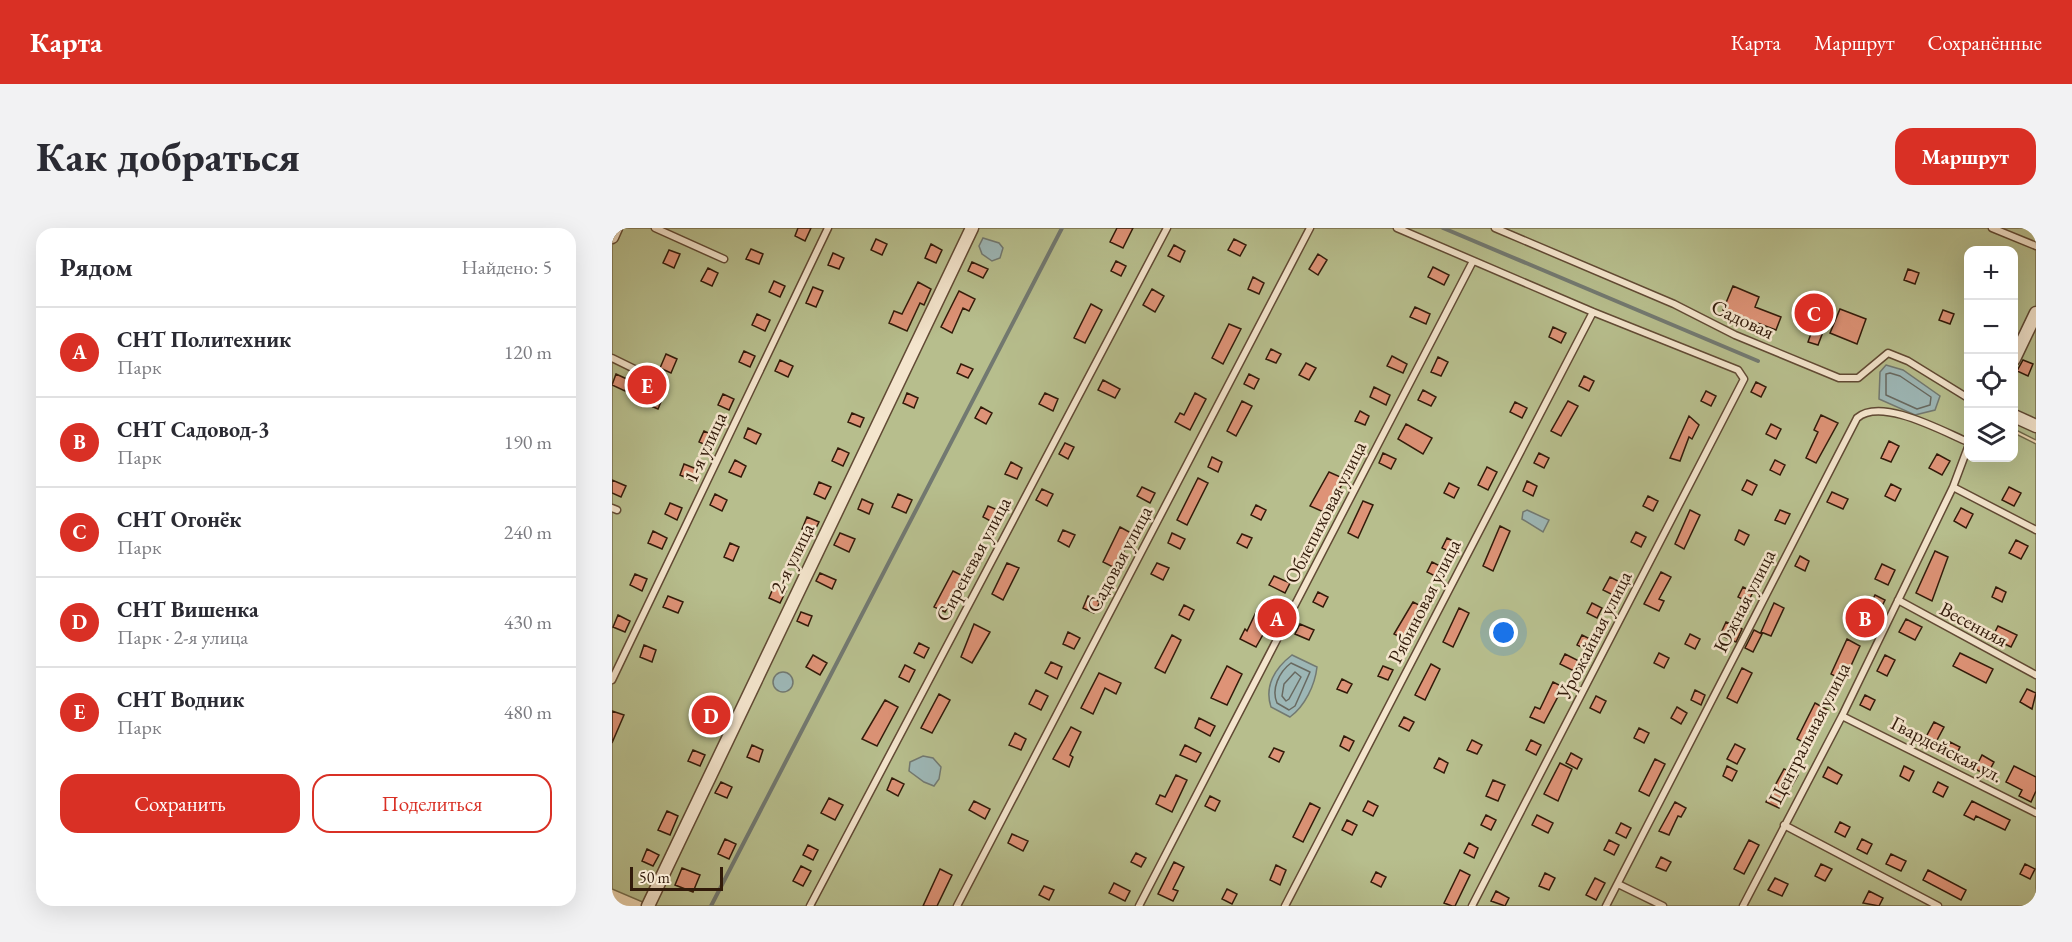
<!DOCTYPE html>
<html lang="ru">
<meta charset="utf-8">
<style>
body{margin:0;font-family:"EB Garamond",serif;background:#f2f2f3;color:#2b2b33}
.controls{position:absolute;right:18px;top:18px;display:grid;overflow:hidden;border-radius:12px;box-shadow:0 6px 24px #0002}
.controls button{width:54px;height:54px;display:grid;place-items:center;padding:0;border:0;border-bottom:2px solid #e1e1e2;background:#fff;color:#2b2b33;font:30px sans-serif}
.scale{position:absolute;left:18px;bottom:15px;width:93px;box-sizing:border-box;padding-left:6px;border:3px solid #321b0a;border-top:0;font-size:16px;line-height:21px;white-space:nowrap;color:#321b0a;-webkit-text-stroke:4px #f4e5cd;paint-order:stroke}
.you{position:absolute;left:892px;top:405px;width:21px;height:21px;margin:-15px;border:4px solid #fff;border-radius:50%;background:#1a73e8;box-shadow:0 0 0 9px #1a73e833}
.badge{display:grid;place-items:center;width:39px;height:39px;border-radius:50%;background:#d93025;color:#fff;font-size:20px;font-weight:700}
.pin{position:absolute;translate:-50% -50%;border:3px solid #fff;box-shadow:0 2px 6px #0006}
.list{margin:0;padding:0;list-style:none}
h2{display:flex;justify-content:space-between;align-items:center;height:78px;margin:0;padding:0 24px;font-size:26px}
h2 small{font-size:20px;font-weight:400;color:#7c7c81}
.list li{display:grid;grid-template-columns:39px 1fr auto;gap:18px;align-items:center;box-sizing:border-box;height:90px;padding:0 24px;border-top:2px solid #e1e1e2}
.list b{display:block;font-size:22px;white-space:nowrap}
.list p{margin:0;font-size:20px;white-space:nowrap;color:#7c7c81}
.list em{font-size:20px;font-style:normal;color:#7c7c81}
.actions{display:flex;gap:12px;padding:18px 24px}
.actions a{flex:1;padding:14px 0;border:2px solid #d93025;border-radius:18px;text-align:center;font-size:21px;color:#d93025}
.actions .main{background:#d93025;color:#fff}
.icon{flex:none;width:33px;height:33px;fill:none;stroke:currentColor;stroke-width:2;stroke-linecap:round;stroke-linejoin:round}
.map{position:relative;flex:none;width:1424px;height:678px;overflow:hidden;border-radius:18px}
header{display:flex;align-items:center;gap:36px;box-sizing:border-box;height:84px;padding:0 30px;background:#d93025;color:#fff}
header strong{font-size:28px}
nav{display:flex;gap:33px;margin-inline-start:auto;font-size:21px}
.intro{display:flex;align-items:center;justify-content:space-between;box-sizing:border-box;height:144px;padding:0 36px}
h1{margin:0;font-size:42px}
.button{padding:15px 27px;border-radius:18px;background:#d93025;color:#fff;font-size:21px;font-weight:700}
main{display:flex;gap:36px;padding:0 36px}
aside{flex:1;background:#fff;border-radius:18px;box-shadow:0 6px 24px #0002}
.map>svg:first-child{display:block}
</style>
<header>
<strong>Карта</strong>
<nav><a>Карта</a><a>Маршрут</a><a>Сохранённые</a></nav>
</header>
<div class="intro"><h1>Как добраться</h1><a class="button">Маршрут</a></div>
<main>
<aside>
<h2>Рядом<small>Найдено: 5</small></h2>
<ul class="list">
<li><span class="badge">A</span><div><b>СНТ Политехник</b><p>Парк</p></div><em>120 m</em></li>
<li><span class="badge">B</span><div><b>СНТ Садовод-3</b><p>Парк</p></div><em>190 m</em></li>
<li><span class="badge">C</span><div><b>СНТ Огонёк</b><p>Парк</p></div><em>240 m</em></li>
<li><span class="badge">D</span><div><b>СНТ Вишенка</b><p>Парк · 2-я улица</p></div><em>430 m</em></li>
<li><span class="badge">E</span><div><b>СНТ Водник</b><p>Парк</p></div><em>480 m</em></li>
</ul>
<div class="actions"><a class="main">Сохранить</a><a>Поделиться</a></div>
</aside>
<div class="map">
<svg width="1424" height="678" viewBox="0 0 1424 678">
<rect width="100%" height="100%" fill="#eed7b2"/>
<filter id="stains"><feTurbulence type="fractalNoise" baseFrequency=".00333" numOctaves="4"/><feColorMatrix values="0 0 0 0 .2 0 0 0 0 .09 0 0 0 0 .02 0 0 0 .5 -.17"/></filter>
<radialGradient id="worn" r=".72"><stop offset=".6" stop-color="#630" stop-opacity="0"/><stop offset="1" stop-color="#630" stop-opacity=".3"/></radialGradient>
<path fill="#b7be8d" stroke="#746c4c" stroke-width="1.5" d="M0 0H1424V212L1402 201V22H1356V210L1286 184 1356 214V230H1402V205L1424 216V678H40L0 661Z"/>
<path fill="#9db7b6" stroke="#727971" stroke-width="1.5" d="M371 10 387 15 391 20 388 30 380 33 370 26 367 18Z
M1274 137 1291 142 1328 168 1323 182 1303 187 1267 171 1268 144Z
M915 282 937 292 931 304 910 291 911 284Z
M680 427 705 439C703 457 693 478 678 489L659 479C652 458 663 440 680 427Z
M161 454a10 10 0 1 1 20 0a10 10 0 1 1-20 0Z
M311 528 321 530 329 539 327 551 322 558 312 554 297 543 298 534Z"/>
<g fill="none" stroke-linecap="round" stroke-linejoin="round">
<path stroke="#686960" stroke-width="1.5" d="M1278 145 1288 148 1319 169 1318 177 1305 181 1274 167V146Z
M679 435 698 444 683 478 677 482 665 475C659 461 667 444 679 435Z
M683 444 689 449 677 471 674 473 670 468 672 456Z"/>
<path stroke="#727971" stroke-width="4" d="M831 0 1146 133
M99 678 450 0"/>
</g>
<path fill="#de9377" stroke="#321b0a" stroke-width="1.5" d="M186 0H199L193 13 183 8Z
M505 0H521L511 20 498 14Z
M264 11 275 16 270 27 259 22Z
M622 11 634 17 628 28 616 22Z
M319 16 330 22 324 35 313 30Z
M562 17 573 23 568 34 556 28Z
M139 21 151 26 147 36 134 31Z
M57 22 68 26 62 40 51 35Z
M221 25 232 30 227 41 216 37Z
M706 26 715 32 706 47 697 41Z
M504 33 514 38 509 48 499 43Z
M360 34 376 41 371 50 356 43Z
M821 39 837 47 832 57 816 49Z
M96 40 106 45 100 58 89 53Z
M1296 41 1307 45 1303 56 1292 52Z
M641 49 652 55 647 66 636 61Z
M162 53 173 58 168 69 157 64Z
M306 54 319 61 312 77 308 75 295 103 277 95 282 83 290 86Z
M1121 58 1147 69 1143 79 1169 89 1164 102 1111 82Z
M201 59 211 63 204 79 194 75Z
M540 61 552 68 543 84 531 77Z
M347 63 363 71 357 83 351 80 340 105 329 99Z
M479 76 490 82 473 115 462 110Z
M803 79 818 86 814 96 798 89Z
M1228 81 1254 91 1245 116 1218 105Z
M1331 82 1342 86 1338 96 1327 92Z
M145 86 158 92 153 103 140 97Z
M617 96 629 101 611 136 600 130Z
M941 99 954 105 949 115 937 109Z
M1201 100 1211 104 1206 117 1196 114Z
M659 121 669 126 664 135 654 131Z
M132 123 143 128 138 139 127 134Z
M54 126 65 131 59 145 48 140Z
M780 128 795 136 791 145 775 138Z
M826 129 836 134 829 148 819 144Z
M168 132 181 138 176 149 163 143Z
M1411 132 1421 136 1416 148 1405 143Z
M694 135 704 140 697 152 687 147Z
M349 136 361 141 356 150 345 145Z
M4 146 17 152 13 163 0 157Z
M637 146 647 151 642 161 632 156Z
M972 148 982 153 977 163 967 158Z
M491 152 508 161 503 170 486 162Z
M1144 154 1154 159 1149 169 1139 164Z
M762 159 778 167 774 177 758 169Z
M811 162 824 169 819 178 806 172Z
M38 163 51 169 46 181 32 175Z
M1094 163 1104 168 1099 178 1089 173Z
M295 165 306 170 302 180 291 175Z
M433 165 446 171 441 183 427 176Z
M583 165 594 171 578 202 563 194 568 185 572 187Z
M111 166 122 171 117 182 106 177Z
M630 173 640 178 624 208 615 203Z
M956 173 966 178 949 208 939 203Z
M903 174 915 180 910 190 898 184Z
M369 179 380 185 374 196 363 190Z
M748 183 757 188 753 197 743 193Z
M240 185 252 190 248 199 236 194Z
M1209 187 1226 195 1204 235 1194 230 1206 204 1202 202Z
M1077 188 1087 197 1080 211 1077 209 1068 233 1058 230Z
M794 196 820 210 811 226 786 211Z
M1159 196 1169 201 1164 211 1154 206Z
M136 200 149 206 144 216 132 210Z
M92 203 103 208 98 219 87 214Z
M1277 213 1287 218 1279 234 1269 230Z
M453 215 462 219 456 231 447 226Z
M226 220 237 225 231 238 220 233Z
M771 225 784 231 779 241 767 235Z
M927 225 937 230 932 240 922 235Z
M1325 226 1338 233 1330 247 1317 240Z
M600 229 610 234 606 244 596 239Z
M123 232 134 238 129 249 117 244Z
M1163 232 1173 237 1168 247 1158 242Z
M399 234 410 240 405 251 393 246Z
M72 236 87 242 82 253 68 247Z
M875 239 885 244 876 262 866 257Z
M717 244 733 251 714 285 698 278Z
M586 250 596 255 575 297 565 292Z
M0 252 14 258 9 269 0 265Z
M1135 252 1145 257 1140 267 1130 262Z
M915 253 925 258 921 268 911 263Z
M207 254 219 259 213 271 202 266Z
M837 255 847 260 842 270 832 265Z
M1279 256 1289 261 1283 273 1273 268Z
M530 259 543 265 538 275 525 268Z
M1397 259 1409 265 1402 278 1390 272Z
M430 261 441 266 435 278 424 272Z
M1220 264 1236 271 1231 281 1215 274Z
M103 266 115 272 110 283 98 277Z
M286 266 300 272 294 285 280 279Z
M1036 268 1046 273 1041 283 1031 278Z
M250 271 261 276 257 286 246 281Z
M751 273 761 277 746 310 736 305Z
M58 275 70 280 65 292 53 286Z
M644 277 654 282 649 292 639 287Z
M376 278 388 283 382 295 371 289Z
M1349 280 1361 286 1354 300 1342 293Z
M1078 282 1088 287 1072 321 1063 316Z
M1168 282 1178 286 1173 296 1163 292Z
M195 289 207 294 201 306 190 301Z
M888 298 898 303 881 343 871 338Z
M508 299 521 306 503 340 491 334Z
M451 302 463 307 457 319 446 313Z
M1127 302 1137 307 1132 317 1123 312Z
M41 303 55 310 50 321 36 315Z
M1024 304 1034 309 1029 319 1019 314Z
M228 305 243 311 237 324 222 317Z
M560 305 573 311 568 321 556 315Z
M630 306 640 310 635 320 625 315Z
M835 310 845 315 840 325 830 320Z
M1404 312 1416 318 1409 331 1397 325Z
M118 315 127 319 121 333 112 329Z
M1323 323 1336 329 1320 373 1304 365Z
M1188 328 1197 333 1193 343 1183 338Z
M820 334 830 339 825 349 815 344Z
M395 335 407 340 391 372 380 366Z
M545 335 557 340 551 352 539 346Z
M1270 336 1283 342 1276 357 1263 351Z
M341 343 353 349 333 384 322 379Z
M1049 344 1059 349 1047 371 1052 373 1047 383 1032 376Z
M208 345 224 352 220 361 204 353Z
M23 346 35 351 30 363 18 357Z
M662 348 678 355 673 365 657 357Z
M998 349 1008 354 1001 367 991 362Z
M162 358 174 363 168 375 157 370Z
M1131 359 1141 364 1136 374 1126 369Z
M1384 359 1394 364 1390 374 1380 369Z
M706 364 716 369 711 379 701 374Z
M1263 367 1273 372 1268 382 1258 377Z
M56 368 71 374 66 385 51 379Z
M476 368 488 374 482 385 471 380Z
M801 374 811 379 796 413 782 406Z
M980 375 990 380 985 390 975 385Z
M1162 375 1172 380 1159 408 1149 404Z
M572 377 582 382 577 392 567 387Z
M646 380 662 387 644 419 628 411 633 401 635 403Z
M847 380 857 385 841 419 831 414Z
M189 384 200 388 196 398 185 393Z
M6 387 18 393 13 404 1 399Z
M1294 391 1310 399 1303 412 1287 404Z
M1114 394 1130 401 1124 414 1108 407Z
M362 396 378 404 360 435 349 429Z
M688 396 702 402 697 412 683 406Z
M1386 398 1405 407 1399 419 1380 410Z
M1142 402 1150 406 1141 424 1133 420Z
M456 404 468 410 462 421 451 416Z
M1078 406 1088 411 1083 421 1073 416Z
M560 407 569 412 553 445 543 440Z
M970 407 980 412 975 422 965 417Z
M1235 411 1248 418 1232 453 1219 446Z
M307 415 317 420 312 430 302 425Z
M32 417 44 422 40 434 28 429Z
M1047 425 1057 430 1052 440 1042 435Z
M1348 425 1381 441 1374 455 1341 438Z
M953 426 967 433 962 443 948 436Z
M201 427 215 435 208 447 194 439Z
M1273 427 1283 432 1275 448 1265 443Z
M439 434 450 439 445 451 433 445Z
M819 436 828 441 813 472 803 467Z
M293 437 303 442 297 454 287 449Z
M615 438 630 446 615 477 599 470Z
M771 438 781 442 776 452 766 448Z
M1130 440 1140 445 1125 475 1115 470Z
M487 445 509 455 504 466 493 460 481 486 469 480Z
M730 451 740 456 735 465 725 461Z
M941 454 951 459 932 495 918 489 923 479 928 481Z
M1415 461 1424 465 1420 481 1408 474Z
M424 462 436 468 429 482 417 476Z
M1083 462 1093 467 1089 477 1079 472Z
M327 466 338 472 320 505 309 500Z
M1253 467 1263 472 1258 482 1248 477Z
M984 468 994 473 988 485 978 480Z
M273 472 286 479 265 518 250 511Z
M1203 475 1216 482 1198 518 1185 511Z
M1065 479 1075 485 1069 496 1059 490Z
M0 483 12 487 0 515Z
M792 489 802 494 797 503 787 498Z
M587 490 603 498 598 508 583 500Z
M1322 494 1332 499 1324 514 1314 509Z
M459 499 469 504 458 527 461 529 457 539 441 531Z
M1027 500 1037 505 1032 515 1022 510Z
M403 505 414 511 409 522 397 517Z
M732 508 742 513 737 523 728 518Z
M860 512 870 517 865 526 855 522Z
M919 512 929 517 924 527 914 522Z
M1338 514 1348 519 1343 529 1333 524Z
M1123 516 1133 521 1125 536 1115 531Z
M140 517 151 522 147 534 135 529Z
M573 517 589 525 584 534 568 527Z
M662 520 672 524 667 534 657 529Z
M81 522 93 527 88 538 76 533Z
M959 525 970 531 965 541 954 535Z
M1370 527 1382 534 1375 547 1363 541Z
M827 530 836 535 832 545 822 540Z
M1043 531 1053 536 1037 568 1027 563Z
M948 535 960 541 946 573 932 566Z
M1115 538 1125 543 1120 553 1111 548Z
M1292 538 1302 543 1297 553 1288 548Z
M1402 538 1424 549V563L1419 574 1407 568 1410 562 1394 554Z
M1216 539 1230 547 1225 556 1211 549Z
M1172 541 1186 547 1167 580 1154 574Z
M564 547 575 552 560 584 544 576 548 567 553 569Z
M280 550 292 556 286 568 275 562Z
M881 552 893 557 886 573 874 568Z
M109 554 120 559 115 570 103 565Z
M1326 554 1336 559 1331 569 1321 564Z
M598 568 608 573 603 583 593 578Z
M217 570 231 577 223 592 209 585Z
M362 573 378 581 373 591 357 582Z
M756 573 766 578 761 588 751 583Z
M1360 573 1398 592 1393 602 1364 588 1362 592 1352 587Z
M1063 574 1074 580 1069 589 1066 588 1057 607 1047 603Z
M698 575 708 580 691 614 681 609Z
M55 583 66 588 58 607 46 602Z
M874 587 884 592 879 602 869 597Z
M925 587 941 595 936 605 920 597Z
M735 592 745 597 740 607 730 602Z
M1228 594 1238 599 1233 609 1223 604Z
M1009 595 1019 600 1014 610 1004 605Z
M400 606 416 613 411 623 396 615Z
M113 611 124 616 117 631 106 626Z
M1250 611 1260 616 1255 626 1245 621Z
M997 612 1007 617 1002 627 992 622Z
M1137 612 1147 617 1132 646 1122 641Z
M857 615 866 620 862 630 852 625Z
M196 617 206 622 201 632 191 627Z
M35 621 47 627 41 638 30 633Z
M524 625 534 630 529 639 519 634Z
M1279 626 1294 633 1289 643 1274 636Z
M1049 629 1059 634 1054 643 1044 639Z
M562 634 572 639 561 661 566 663 561 673 546 666Z
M1209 636 1220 641 1213 653 1203 648Z
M1413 636 1423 641 1418 651 1408 646Z
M664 637 674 642 668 657 658 652Z
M189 638 199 643 191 658 181 653Z
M70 640 88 647 81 664 63 657Z
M328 641 340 647 325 678H311Z
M848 642 858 647 843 678H840L832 675Z
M1316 642 1354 662 1349 672 1311 652Z
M764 644 774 649 769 659 759 654Z
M933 645 943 650 937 662 927 658Z
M983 650 993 655 984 672 974 667Z
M1163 650 1176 656 1170 668 1156 662Z
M502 655 518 663 513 673 497 665Z
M432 658 442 662 437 672 427 667Z
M615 661 625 666 620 676 610 671Z
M884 663 897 670 893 678 879 673Z
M1257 663 1271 670 1267 678 1251 675Z"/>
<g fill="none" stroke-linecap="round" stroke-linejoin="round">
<defs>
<path id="service" d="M43 0 112 31
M785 0 981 84 1126 142 1132 151 860 678
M883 0 1062 76 1123 107 1227 150H1246L1276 125 1296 133 1356 170
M1380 0 1424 18
M0 130 51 155
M1341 259 1424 302
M0 280 5 282
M1286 372 1424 447
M0 452 216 0
M1230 488 1424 585
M1172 597 1326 678
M1006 656 1051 678
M198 678 555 0
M345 678 698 0
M527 678 861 33
M673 678 981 84
M994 678 1245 190C1269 169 1330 203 1356 214
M1131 678 1230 488 1341 259 1356 219"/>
<path id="minor" d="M0 9 4 0
M1402 131 1424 85
M1402 188 1424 198
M36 678 360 0"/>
</defs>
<use href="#service" stroke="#614a34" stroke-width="9"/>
<use href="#minor" stroke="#614a34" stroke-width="15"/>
<use href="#service" stroke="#f4e5cd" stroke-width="6"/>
<use href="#minor" stroke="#f4e5cd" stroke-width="12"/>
</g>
<g text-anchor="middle" stroke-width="5" stroke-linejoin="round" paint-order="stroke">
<g font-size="20" fill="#321b0a" stroke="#f4e5cd">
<text transform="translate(1131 91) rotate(25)" y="7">Садовая</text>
<text transform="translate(93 219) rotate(-65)" y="7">1-я улица</text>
<text transform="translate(713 284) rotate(-63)" y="7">Облепиховая улица</text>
<text transform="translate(180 330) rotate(-64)" y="7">2-я улица</text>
<text transform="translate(361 331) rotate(-62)" y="7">Сиреневая улица</text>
<text transform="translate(507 331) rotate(-62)" y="7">Садовая улица</text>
<text transform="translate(812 373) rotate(-63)" y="7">Рябиновая улица</text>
<text transform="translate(1132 373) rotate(-63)" y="7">Южная улица</text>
<text transform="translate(1362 396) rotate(28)" y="7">Весенняя</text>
<text transform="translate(982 407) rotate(-63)" y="7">Урожайная улица</text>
<text transform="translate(1197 505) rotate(-63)" y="7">Центральная улица</text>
<text transform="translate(1335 521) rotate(27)" y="7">Гвардейская ул.</text>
</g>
</g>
<rect width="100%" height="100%" filter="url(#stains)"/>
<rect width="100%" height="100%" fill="url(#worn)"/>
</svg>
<div class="controls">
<button>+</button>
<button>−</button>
<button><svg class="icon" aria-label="locate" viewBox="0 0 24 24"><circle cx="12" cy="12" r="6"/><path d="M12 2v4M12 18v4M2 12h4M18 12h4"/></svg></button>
<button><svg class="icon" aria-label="layers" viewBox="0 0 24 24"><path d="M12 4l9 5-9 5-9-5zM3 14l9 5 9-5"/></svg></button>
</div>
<div class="scale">50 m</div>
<div class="you"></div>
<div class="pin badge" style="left:665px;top:390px">A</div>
<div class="pin badge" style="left:1253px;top:390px">B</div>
<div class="pin badge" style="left:1202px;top:85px">C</div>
<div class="pin badge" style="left:99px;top:487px">D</div>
<div class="pin badge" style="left:35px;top:157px">E</div>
</div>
</main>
